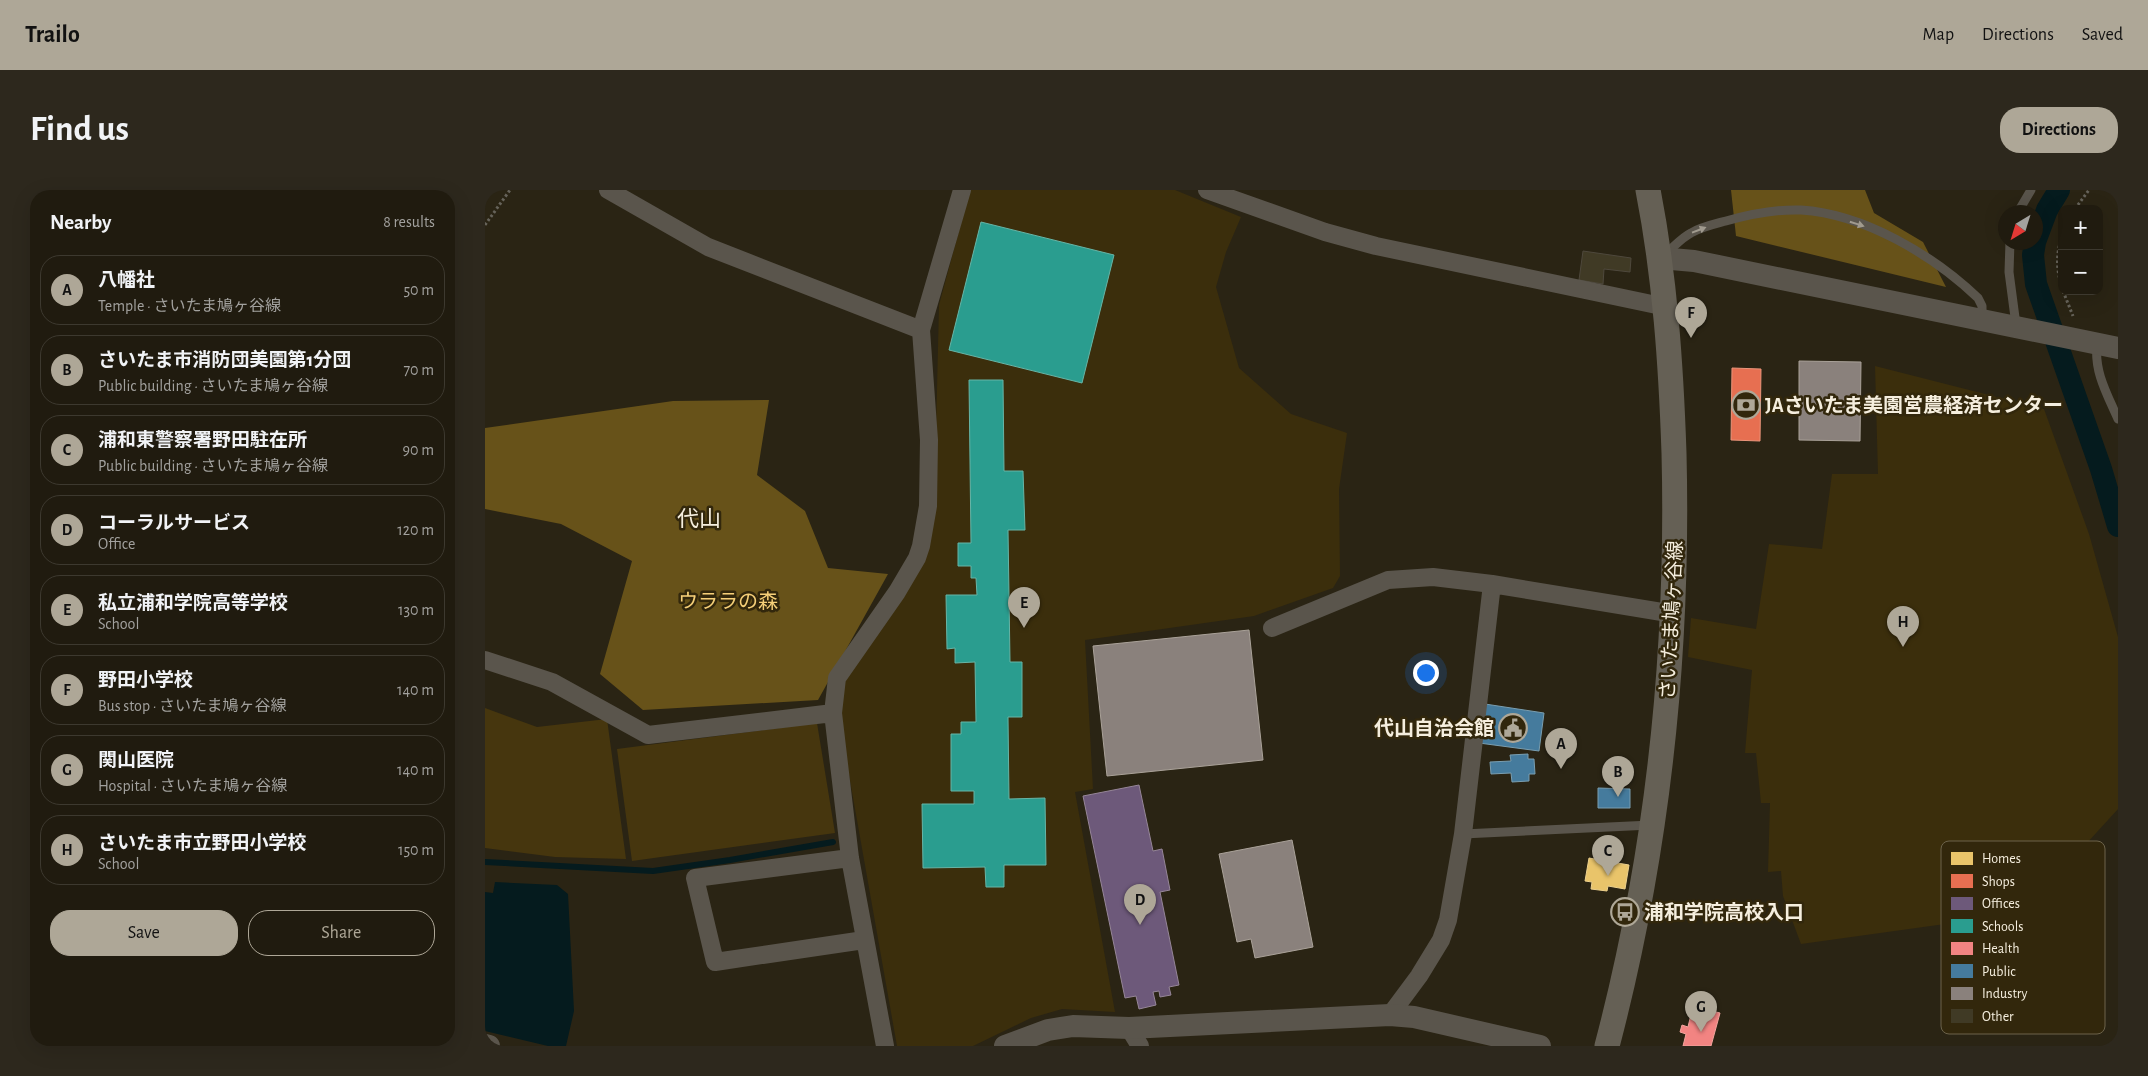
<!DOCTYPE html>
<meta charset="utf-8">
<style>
body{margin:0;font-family:"Alegreya Sans","Noto Sans JP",sans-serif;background:#2d281d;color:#f1f3f6}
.controls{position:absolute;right:15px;top:15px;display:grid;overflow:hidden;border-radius:10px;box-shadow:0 5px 20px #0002}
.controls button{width:45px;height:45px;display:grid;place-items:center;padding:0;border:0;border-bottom:1px solid #3d392f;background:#201b0f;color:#f1f3f6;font:25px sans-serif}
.compass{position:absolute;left:1513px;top:15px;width:45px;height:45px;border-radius:50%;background:#201b0f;box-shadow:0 5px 20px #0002;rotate:218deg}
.you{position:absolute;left:940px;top:482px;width:18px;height:18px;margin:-12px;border:4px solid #fff;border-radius:50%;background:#1a73e8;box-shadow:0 0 0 8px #1a73e833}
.badge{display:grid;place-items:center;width:32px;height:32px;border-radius:50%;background:#aea797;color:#111;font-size:16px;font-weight:700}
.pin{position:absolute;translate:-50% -41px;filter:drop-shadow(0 1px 2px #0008)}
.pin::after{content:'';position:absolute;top:26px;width:18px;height:15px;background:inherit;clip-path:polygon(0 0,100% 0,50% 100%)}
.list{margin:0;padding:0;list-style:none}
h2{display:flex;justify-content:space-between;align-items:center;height:65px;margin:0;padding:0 20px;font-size:21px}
h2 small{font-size:16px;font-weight:400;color:#a2a19e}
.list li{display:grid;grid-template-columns:32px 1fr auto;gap:15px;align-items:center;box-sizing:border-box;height:70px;margin:0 10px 10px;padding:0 10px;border:1px solid #3d392f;border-radius:20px}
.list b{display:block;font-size:19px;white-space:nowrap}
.list p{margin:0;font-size:16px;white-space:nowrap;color:#a2a19e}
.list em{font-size:16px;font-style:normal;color:#a2a19e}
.actions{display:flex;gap:10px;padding:15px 20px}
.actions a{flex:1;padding:11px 0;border:1px solid #aea797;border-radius:20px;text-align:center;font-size:18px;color:#aea797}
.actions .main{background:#aea797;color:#111}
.map{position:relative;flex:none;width:1633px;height:856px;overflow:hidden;border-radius:20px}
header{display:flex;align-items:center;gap:30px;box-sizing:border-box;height:70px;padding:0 25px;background:#aea797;color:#111}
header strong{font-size:24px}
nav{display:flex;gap:28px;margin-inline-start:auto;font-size:18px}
.intro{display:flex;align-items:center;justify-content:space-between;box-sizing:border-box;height:120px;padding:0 30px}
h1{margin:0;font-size:35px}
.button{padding:12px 22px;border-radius:20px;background:#aea797;color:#111;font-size:18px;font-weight:700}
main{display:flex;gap:30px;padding:0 30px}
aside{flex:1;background:#201b0f;border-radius:20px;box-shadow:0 5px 20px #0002}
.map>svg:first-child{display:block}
</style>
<header>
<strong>Trailo</strong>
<nav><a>Map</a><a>Directions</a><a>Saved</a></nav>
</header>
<div class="intro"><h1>Find us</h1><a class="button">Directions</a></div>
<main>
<aside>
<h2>Nearby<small>8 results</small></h2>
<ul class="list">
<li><span class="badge">A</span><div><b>八幡社</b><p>Temple · さいたま鳩ヶ谷線</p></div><em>50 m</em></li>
<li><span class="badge">B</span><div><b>さいたま市消防団美園第1分団</b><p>Public building · さいたま鳩ヶ谷線</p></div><em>70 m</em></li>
<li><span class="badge">C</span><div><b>浦和東警察署野田駐在所</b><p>Public building · さいたま鳩ヶ谷線</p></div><em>90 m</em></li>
<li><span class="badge">D</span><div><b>コーラルサービス</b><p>Office</p></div><em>120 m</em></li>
<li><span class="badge">E</span><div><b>私立浦和学院高等学校</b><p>School</p></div><em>130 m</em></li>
<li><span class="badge">F</span><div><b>野田小学校</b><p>Bus stop · さいたま鳩ヶ谷線</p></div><em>140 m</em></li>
<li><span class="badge">G</span><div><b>関山医院</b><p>Hospital · さいたま鳩ヶ谷線</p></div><em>140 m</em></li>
<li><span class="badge">H</span><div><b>さいたま市立野田小学校</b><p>School</p></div><em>150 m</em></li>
</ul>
<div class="actions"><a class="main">Save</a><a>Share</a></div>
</aside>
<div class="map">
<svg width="1633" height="856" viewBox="0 0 1633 856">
<rect width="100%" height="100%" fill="#2a2414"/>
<path fill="#3b2e0c" d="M485 0H690L756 27 741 62 731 97 754 178 806 224 862 243 854 299 855 386 848 398 769 426 600 450 608 599 590 602 630 822 577 819 546 828 488 856H412L349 500 426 387 451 243 454 115Z
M1390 176 1559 219 1604 344 1633 447V619L1570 688 1537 711 1496 729 1316 754 1298 706 1296 681 1283 682 1285 613H1276L1271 563H1260L1267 480 1203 467 1206 428 1271 439 1284 354 1337 359 1347 284H1393Z"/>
<path fill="#46360e" d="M0 518 52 537 122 529 141 669 70 667 0 658Z
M332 533 350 643 147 671 132 559Z"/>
<path fill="#675219" d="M1246 0H1380L1389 23 1438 52 1461 97 1251 46Z
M284 210 272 285 320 321 343 378 403 384 333 510 158 520 115 484 147 371 76 334 0 319V238L188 211Z"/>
<path fill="#051b1e" d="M10 692 72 695 83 704 89 821 81 856H63L0 841V702L8 703Z"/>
<path fill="#e9c46a" stroke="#edd18d" d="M1104 668 1144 675 1140 699 1123 696 1122 701 1106 699 1107 692 1100 691Z"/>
<path fill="#e76f51" stroke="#eb957b" d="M1247 178 1276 179 1275 251 1246 250Z"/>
<path fill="#6d597a" stroke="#968698" d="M654 595 668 661 677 659 685 700 675 702 694 795 684 797 686 805 675 807 674 801 668 802 671 815 654 819 651 806 640 808 598 606Z"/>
<path fill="#2a9d8f" stroke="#67b5a7" d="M496 32 629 65 597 193 464 160Z
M484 190H518L519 281H538L540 340H523L525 472H537V527H523L524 609 560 608 561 675H519V697H501L500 677 438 678 437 614H489V601H466V544H476V532H491L490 472 470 473V458L462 459 461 405H492L491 388H486V376H473V353H486Z"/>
<path fill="#f28482" stroke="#f3a49e" d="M1208 816 1235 823 1226 856H1198L1201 844 1195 842 1197 835 1203 837Z"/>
<path fill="#457b9d" stroke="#7a9eb0" d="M1000 514 1059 523 1054 561 994 553Z
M1043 564V569H1049L1050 584H1044V591L1027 592 1026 583 1006 584 1005 572 1026 571 1025 565Z
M1113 598 1145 599V618H1113Z"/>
<path fill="#8a817c" stroke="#aaa299" d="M1314 171 1376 172 1375 251 1314 250Z
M764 440 778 570 622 586 608 456Z
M807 650 828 757 770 768 766 749 752 752 734 664Z"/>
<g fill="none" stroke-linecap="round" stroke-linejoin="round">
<path stroke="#051b1e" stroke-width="6" d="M0 672 168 681 245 670 348 652"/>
<path stroke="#051b1e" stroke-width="22" d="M1550 52 1548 65 1551 94 1616 279 1633 336
M1550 52 1562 20 1574 0"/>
</g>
<path fill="#403a25" stroke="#4e483c" d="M1098 61 1146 68 1145 82 1119 79 1118 94 1094 90Z"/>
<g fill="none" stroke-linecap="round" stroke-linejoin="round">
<path stroke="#66635a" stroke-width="3" stroke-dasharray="2.5 2.5" stroke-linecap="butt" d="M1590 19 1604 0
M0 35 25 0
M1577 46C1571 64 1571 79 1577 97
M1578 101 1588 126"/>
<path stroke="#5a554c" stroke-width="9" d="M1533 22 1546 0
M1525 52 1524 82 1531 135
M1179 65C1188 58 1196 48 1206 43 1216 37 1230 34 1241 31 1266 24 1290 19 1316 20 1379 24 1448 65 1493 108L1497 116V130
M1612 154C1609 182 1622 204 1633 229
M978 644 1166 635"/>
<path stroke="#5a554c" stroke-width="18" d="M123 0 223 57 436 140
M722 0 840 42 891 56 1181 117
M787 438 903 390 948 387 1007 394 1189 424
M0 470 67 492 163 545 348 523
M365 668 210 688 230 772 379 750
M905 825 934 786 956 750 963 730 978 644 1007 394
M644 838 655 856
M400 856 365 668 348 523 352 488 412 402 432 368 436 356 443 316 444 250 436 140 477 0"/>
<path stroke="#5a554c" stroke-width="22" d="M1175 68 1209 71 1633 158
M0 855 4 856
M520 856 563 840 588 836 644 838 905 825 929 827 1055 856"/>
<path stroke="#656055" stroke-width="25" d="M1122 856C1173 662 1194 464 1189 263 1186 175 1180 87 1163 0"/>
</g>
<defs><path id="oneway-solid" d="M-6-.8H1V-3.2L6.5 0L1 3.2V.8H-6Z" transform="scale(1.25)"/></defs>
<g fill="#a09a8e">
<use href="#oneway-solid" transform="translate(1372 34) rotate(18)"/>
<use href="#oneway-solid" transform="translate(1214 40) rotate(-21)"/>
</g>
<defs>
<symbol id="bank-ring" viewBox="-11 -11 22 22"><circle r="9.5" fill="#32270c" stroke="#aea797" stroke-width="1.5"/><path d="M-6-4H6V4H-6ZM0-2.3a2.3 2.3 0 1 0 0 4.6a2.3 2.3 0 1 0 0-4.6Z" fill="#aea797"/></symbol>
<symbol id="civic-ring" viewBox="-11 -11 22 22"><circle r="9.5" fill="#32270c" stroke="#aea797" stroke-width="1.5"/><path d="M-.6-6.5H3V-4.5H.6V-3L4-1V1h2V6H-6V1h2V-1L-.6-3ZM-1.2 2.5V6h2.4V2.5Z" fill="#aea797"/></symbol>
<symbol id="bus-ring" viewBox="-11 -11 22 22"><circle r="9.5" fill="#32270c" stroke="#aea797" stroke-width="1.5"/><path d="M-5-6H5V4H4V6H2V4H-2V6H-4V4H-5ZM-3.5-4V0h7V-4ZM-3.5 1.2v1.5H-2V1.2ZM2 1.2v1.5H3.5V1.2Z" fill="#aea797"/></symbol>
</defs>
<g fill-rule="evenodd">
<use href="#bank-ring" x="1245" y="199" width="32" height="32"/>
<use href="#civic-ring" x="1012" y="522" width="32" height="32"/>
<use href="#bus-ring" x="1124" y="706" width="32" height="32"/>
</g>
<g text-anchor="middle" stroke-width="5" stroke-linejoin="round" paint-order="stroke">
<g font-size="20" font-weight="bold" fill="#f5eede" stroke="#32270c" text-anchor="start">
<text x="1280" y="222">JAさいたま美園営農経済センター</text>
<text x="1009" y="545" text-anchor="end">代山自治会館</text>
<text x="1159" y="729">浦和学院高校入口</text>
</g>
<g font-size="20" fill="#f5cf78" stroke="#32270c">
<text x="243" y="418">ウララの森</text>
</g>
<g font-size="20" fill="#f5eede" stroke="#32270c">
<text transform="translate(1186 430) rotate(-87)" y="7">さいたま鳩ヶ谷線</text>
</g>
<g font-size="22" fill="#f5eede" stroke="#32270c">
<text x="214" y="336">代山</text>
</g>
</g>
<rect x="1456" y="651" width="164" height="193" rx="8" fill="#32270c" stroke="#6c634b" stroke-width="1"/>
<rect x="1466" y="662" width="22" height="13" fill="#e9c46a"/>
<rect x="1466" y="684" width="22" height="14" fill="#e76f51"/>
<rect x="1466" y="707" width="22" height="13" fill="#6d597a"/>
<rect x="1466" y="729" width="22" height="14" fill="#2a9d8f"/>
<rect x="1466" y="752" width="22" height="13" fill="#f28482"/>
<rect x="1466" y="774" width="22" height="14" fill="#457b9d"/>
<rect x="1466" y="797" width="22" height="13" fill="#8a817c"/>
<rect x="1466" y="819" width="22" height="14" fill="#403a25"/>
<g font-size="14" fill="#f5eede">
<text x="1497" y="673">Homes</text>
<text x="1497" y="696">Shops</text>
<text x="1497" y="718">Offices</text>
<text x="1497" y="741">Schools</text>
<text x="1497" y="763">Health</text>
<text x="1497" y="786">Public</text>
<text x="1497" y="808">Industry</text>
<text x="1497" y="831">Other</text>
</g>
</svg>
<div class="controls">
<button>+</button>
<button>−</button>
</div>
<svg class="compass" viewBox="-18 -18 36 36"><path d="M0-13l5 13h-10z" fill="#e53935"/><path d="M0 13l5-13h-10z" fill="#a2a19e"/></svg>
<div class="you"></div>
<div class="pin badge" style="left:1076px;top:579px">A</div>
<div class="pin badge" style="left:1133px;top:607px">B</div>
<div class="pin badge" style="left:1123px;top:686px">C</div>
<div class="pin badge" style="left:655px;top:735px">D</div>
<div class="pin badge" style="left:539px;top:438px">E</div>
<div class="pin badge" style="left:1206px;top:148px">F</div>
<div class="pin badge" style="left:1216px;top:842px">G</div>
<div class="pin badge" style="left:1418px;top:457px">H</div>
</div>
</main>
